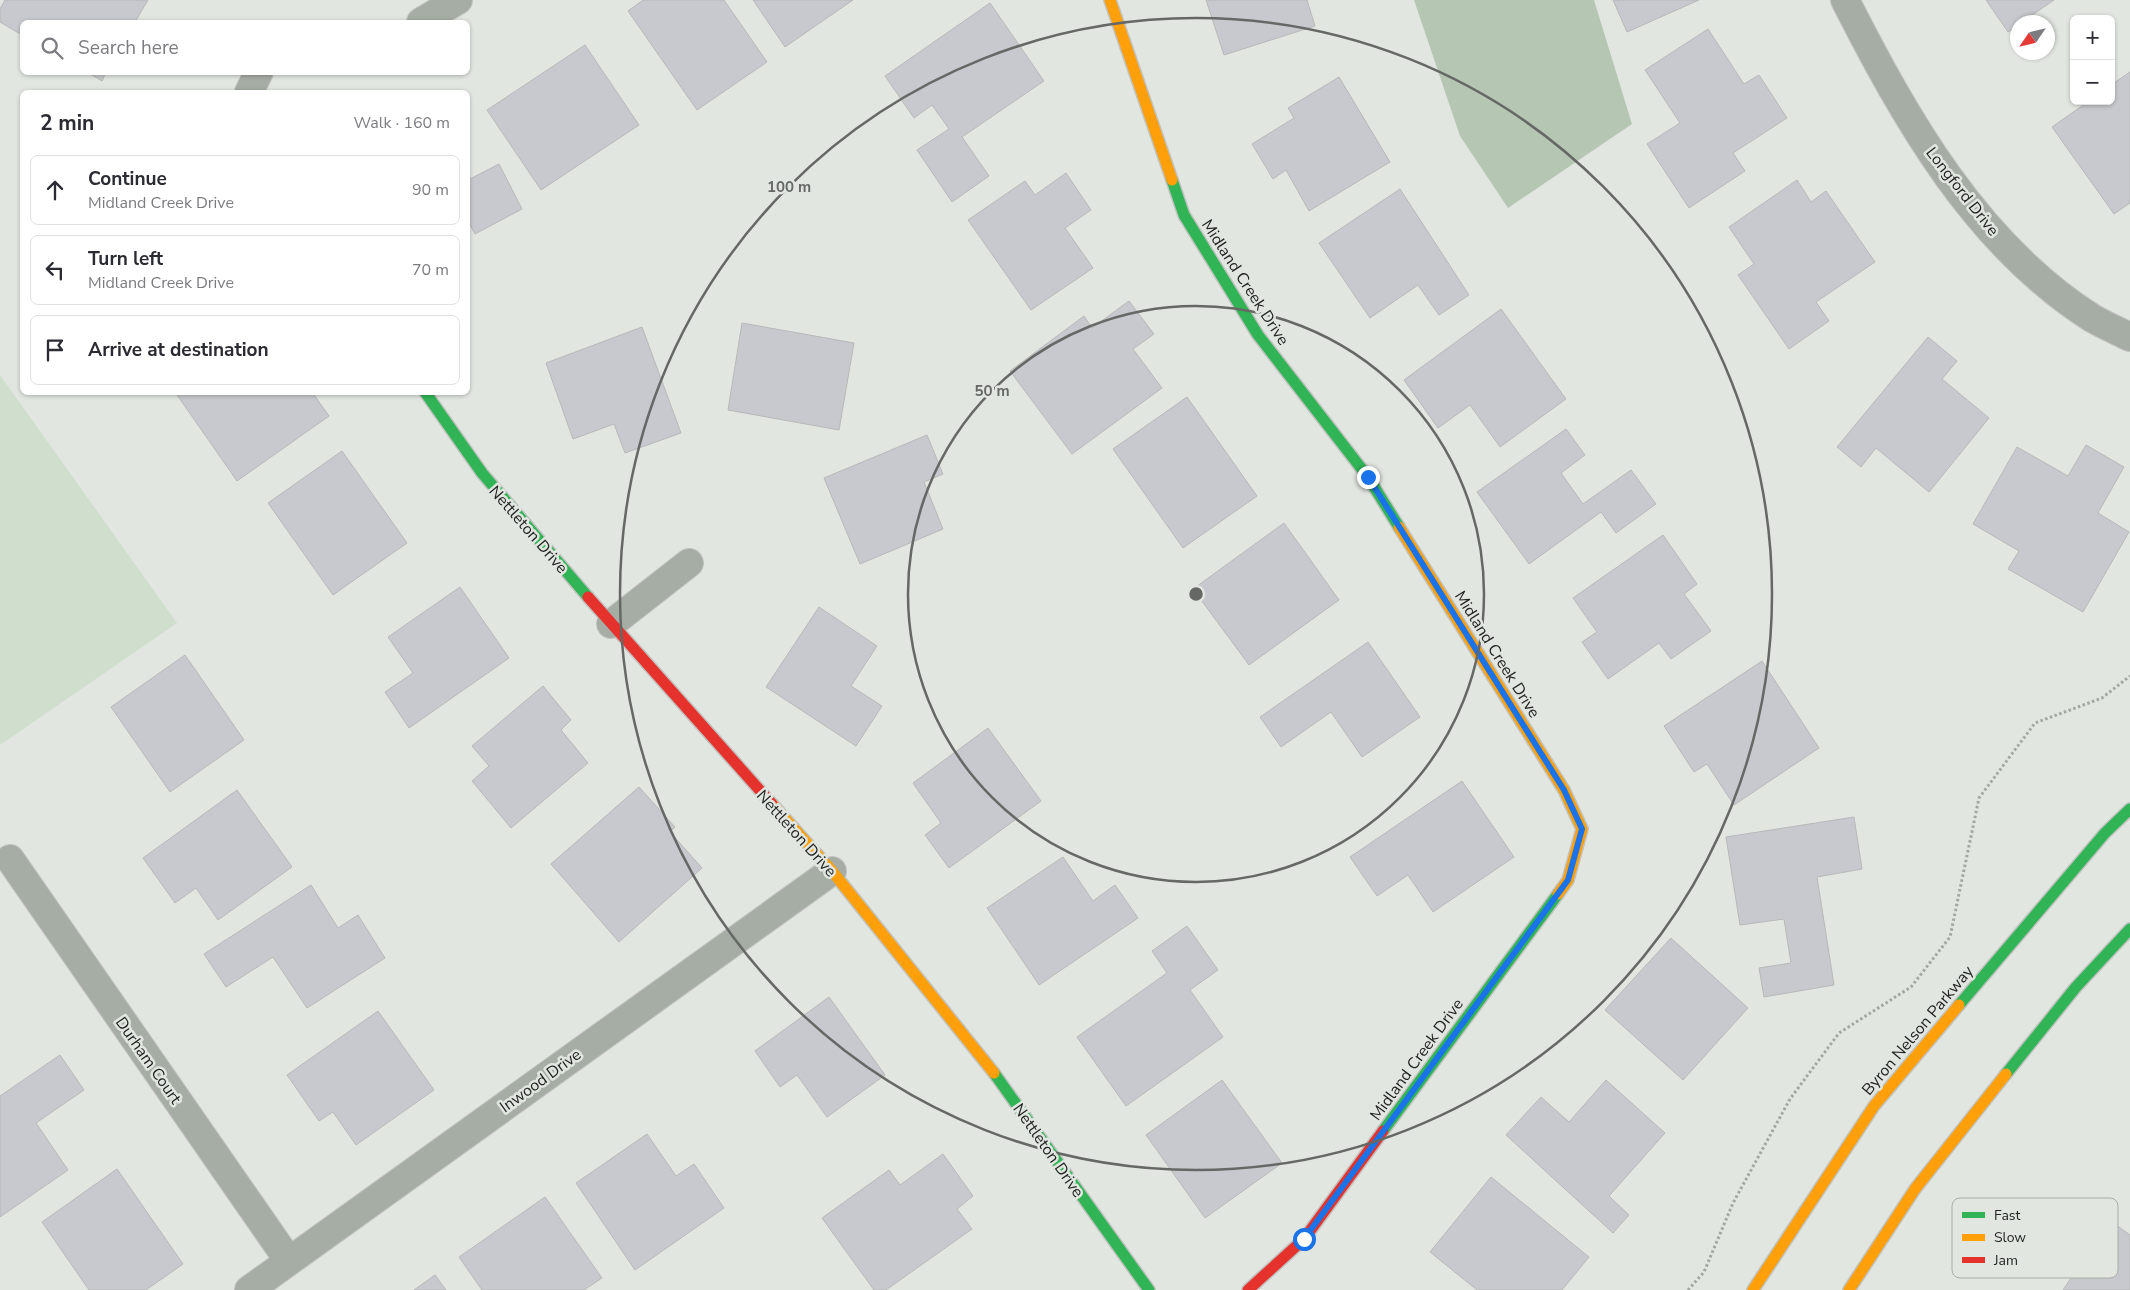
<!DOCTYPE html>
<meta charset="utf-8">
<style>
body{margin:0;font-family:"Nunito Sans",sans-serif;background:#f7f7f7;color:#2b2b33}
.controls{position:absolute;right:15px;top:15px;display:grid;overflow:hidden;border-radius:8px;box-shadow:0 1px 4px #0004}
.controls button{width:45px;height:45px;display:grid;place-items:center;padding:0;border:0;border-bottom:1px solid #e1e1e2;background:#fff;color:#2b2b33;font:25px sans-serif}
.compass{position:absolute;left:2010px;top:15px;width:45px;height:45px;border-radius:50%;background:#fff;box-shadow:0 1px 4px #0004;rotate:235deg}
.stop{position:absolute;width:15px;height:15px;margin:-11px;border:4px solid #1a73e8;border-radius:50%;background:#fff}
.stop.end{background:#1a73e8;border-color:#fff;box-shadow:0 1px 5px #0008}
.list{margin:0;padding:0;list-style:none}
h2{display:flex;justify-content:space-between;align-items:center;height:65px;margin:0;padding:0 20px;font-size:21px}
h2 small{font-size:16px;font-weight:400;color:#7c7c81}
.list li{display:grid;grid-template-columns:32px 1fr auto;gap:15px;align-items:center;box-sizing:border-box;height:70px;margin:0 10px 10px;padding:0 10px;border:1px solid #e1e1e2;border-radius:8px}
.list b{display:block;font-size:19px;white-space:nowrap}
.list p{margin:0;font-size:16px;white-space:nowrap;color:#7c7c81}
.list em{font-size:16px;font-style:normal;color:#7c7c81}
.icon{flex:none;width:28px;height:28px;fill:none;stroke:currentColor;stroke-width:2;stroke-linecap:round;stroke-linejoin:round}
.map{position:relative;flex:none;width:2130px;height:1290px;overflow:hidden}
.search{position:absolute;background:#fff;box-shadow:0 1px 4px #0004;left:20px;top:20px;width:450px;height:55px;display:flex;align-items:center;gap:12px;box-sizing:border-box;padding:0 18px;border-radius:8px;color:#7c7c81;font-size:19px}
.panel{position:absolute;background:#fff;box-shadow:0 1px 4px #0004;left:20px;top:90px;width:450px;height:305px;border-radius:8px}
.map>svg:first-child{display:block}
</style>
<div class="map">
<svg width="2130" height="1290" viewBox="0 0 2130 1290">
<rect width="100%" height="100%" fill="#e2e6e1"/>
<path fill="#cfdecd" d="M0 375 177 623 0 745Z"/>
<path fill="#b5c7b3" d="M1414 0H1594L1632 124 1508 208 1460 136Z"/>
<path fill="#c7c9ce" stroke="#b7b8b8" d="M5 0H148L135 22H22V35L0 22V9Z
M643 0H724L767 62 697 110 628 11Z
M753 0H853L785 47Z
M1206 0H1307L1315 26 1224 55Z
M1613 0H1699L1627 32Z
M1986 0H2054L2022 22H2018V26L2008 32Z
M990 3 1044 81 962 137 989 176 952 202 917 150 949 129 932 105 914 118 885 76Z
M1708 29 1744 84 1759 75 1787 118 1733 153 1745 171 1689 208 1647 144 1680 123 1645 70Z
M585 45 639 125 541 190 487 110Z
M87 72H106L102 81Z
M2130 72V203L2114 214 2052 127 2089 101H2111V85Z
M1339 77 1390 162 1309 211 1286 170 1273 179 1252 144 1294 118 1288 108Z
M499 164 522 209 475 234 468 221V180Z
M1066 173 1091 210 1065 228 1093 268 1031 310 968 220 1025 181 1035 195Z
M1797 180 1811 202 1826 191 1875 262 1816 302 1829 321 1789 349 1738 275 1754 264 1729 227Z
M1400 189 1469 295 1439 315 1418 285 1370 318 1319 243Z
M1129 301 1154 334 1133 349 1162 388 1072 454 1010 371 1084 316 1092 328Z
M1501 309 1566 399 1500 447 1470 405 1438 428 1404 380Z
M742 323 854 343 839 430 728 410Z
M642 327 681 433 625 453 614 424 573 439 546 363Z
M1928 337 1957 361 1942 379 1989 418 1929 492 1876 448 1861 467 1837 447Z
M175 392H312L329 416 237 481Z
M1187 397 1257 496 1183 548 1113 449Z
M1566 429 1585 455 1561 473 1583 504 1631 470 1656 504 1616 533 1601 512 1529 564 1477 492Z
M927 435 943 474 924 482 943 529 860 564 824 478Z
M2086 445 2124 467 2098 513 2129 532 2083 612 2008 569 2019 551 1973 524 2017 447 2068 476Z
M342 451 407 543 333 595 268 503Z
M1284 523 1339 600 1249 665 1193 589Z
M1663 535 1697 584 1684 594 1711 631 1671 659 1659 643 1608 679 1582 642 1597 632 1573 598Z
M460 587 509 658 409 728 385 692 413 673 388 637Z
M819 607 877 646 851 686 882 706 856 746 766 687Z
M1368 642 1420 717 1362 757 1331 712 1281 747 1260 717Z
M185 655 244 740 170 792 111 707Z
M1762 661 1819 748 1734 805 1707 764 1694 772 1664 726Z
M543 686 571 720 561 730 588 763 511 828 472 781 489 766 472 746Z
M988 728 1041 801 949 868 925 835 941 823 913 783Z
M1462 781 1514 857 1433 912 1408 875 1377 896 1350 857Z
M639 787 675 827 670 832 702 868 619 942 551 864Z
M237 790 292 867 218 920 196 888 175 903 143 858Z
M1854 817 1862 869 1817 877 1834 985 1764 997 1759 968 1791 963 1784 919 1740 925 1726 837Z
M1063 857 1093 901 1115 885 1138 918 1039 985 987 908Z
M311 885 338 928 358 915 385 958 307 1008 273 957 226 987 204 954Z
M1187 926 1218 970 1190 990 1223 1037 1126 1106 1077 1037 1167 973 1152 951Z
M1671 938 1748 1008 1683 1080 1605 1010Z
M829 997 885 1075 827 1117 797 1075 780 1087 755 1051Z
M378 1011 434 1090 356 1145 333 1112 319 1121 287 1075Z
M60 1055 84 1090 36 1123 68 1170 0 1217V1096Z
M1222 1080 1282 1163 1205 1218 1146 1135Z
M1606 1080 1665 1133 1609 1196 1629 1215 1613 1233 1506 1135 1541 1097 1569 1122Z
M647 1134 676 1176 694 1164 724 1208 635 1270 576 1183Z
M943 1154 973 1196 957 1209 972 1229 886 1290H874L822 1218 889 1170 900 1185Z
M117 1169 183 1264 146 1290H89L42 1222Z
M1491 1177 1589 1257 1562 1290H1477L1430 1252Z
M545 1197 602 1278 584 1290H482L459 1257Z
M2090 1206 2130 1235V1290H2063L2073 1275 2052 1260Z
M435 1275 446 1290H414Z"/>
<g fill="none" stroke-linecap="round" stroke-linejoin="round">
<defs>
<path id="street" d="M1845 0C1906 120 1976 244 2092 318 2104 325 2118 331 2130 337
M421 22 458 0
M249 92 259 72
M611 624 689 563
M10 859 289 1261
M249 1290 832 871"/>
<path id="fast" d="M1172 180 1184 215 1258 335 1368 477 1399 527
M425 392 482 473 588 597
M1959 1005 2105 833 2130 809
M994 1073 1149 1290
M2006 1074 2076 987 2130 929
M1383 1131 1558 894"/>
<path id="slow" d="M1110 0 1172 180
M1399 527 1564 790 1582 829 1568 880 1558 894
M772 804 832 871 994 1073
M1753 1290 1874 1106 1959 1005
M1849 1290 1915 1189 2006 1074"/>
<path id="jam" d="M588 597 772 804
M1248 1290 1304 1239 1383 1131"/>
</defs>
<use href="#street" stroke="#c0c2bf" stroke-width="30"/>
<use href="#fast" stroke="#c0c2bf" stroke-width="14"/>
<use href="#slow" stroke="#c0c2bf" stroke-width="14"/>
<use href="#jam" stroke="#c0c2bf" stroke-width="14"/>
<path stroke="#a1a7a0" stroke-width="3" stroke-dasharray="2.5 2.5" stroke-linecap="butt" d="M1688 1290 1704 1272 1733 1203 1790 1099 1839 1033 1911 987 1950 937 1979 798 2035 723 2102 698 2130 676"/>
<use href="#street" stroke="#a5ada4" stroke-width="28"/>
<use href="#fast" stroke="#30b455" stroke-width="11"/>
<use href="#slow" stroke="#ff9f0a" stroke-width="11"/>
<use href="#jam" stroke="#e5322d" stroke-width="11"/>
</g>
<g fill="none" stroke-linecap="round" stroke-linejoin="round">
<path stroke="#1a73e8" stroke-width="6" d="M1304 1239 1568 880 1582 829 1564 790 1368 477"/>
</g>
<g fill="none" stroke="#656865" stroke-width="2.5">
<circle cx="1196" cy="594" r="288"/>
<circle cx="1196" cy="594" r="576"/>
</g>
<g text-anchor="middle" stroke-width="5" stroke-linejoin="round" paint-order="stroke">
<g font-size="16" fill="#222422" stroke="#e1e7e0">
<text transform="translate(1963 191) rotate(52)" y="6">Longford Drive</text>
<text transform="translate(1246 282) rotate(57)" y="6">Midland Creek Drive</text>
<text transform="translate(529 529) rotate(49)" y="6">Nettleton Drive</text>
<text transform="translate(1498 654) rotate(58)" y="6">Midland Creek Drive</text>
<text transform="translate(797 833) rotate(48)" y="6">Nettleton Drive</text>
<text transform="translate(1917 1030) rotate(-50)" y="6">Byron Nelson Parkway</text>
<text transform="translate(1416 1059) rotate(-54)" y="6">Midland Creek Drive</text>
<text transform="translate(149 1060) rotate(55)" y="6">Durham Court</text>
<text transform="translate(540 1080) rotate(-36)" y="6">Inwood Drive</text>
<text transform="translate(1049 1150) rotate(55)" y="6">Nettleton Drive</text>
</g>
</g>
<rect x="1952" y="1198" width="166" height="80" rx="8" fill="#e1e7e0" stroke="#a8aca7" stroke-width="1"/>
<rect x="1962" y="1212" width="23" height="6" fill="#30b455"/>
<rect x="1962" y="1234" width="23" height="7" fill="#ff9f0a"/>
<rect x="1962" y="1257" width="23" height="6" fill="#e5322d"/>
<g font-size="14" fill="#222422">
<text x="1994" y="1220">Fast</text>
<text x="1994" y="1242">Slow</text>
<text x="1994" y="1265">Jam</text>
</g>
<circle cx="1196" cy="594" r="8" fill="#656865" stroke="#e1e7e0" stroke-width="2.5"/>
<g font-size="15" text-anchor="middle" font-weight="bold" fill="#656865" stroke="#e1e7e0" stroke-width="5" stroke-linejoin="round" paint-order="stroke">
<text x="789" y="192">100 m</text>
<text x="992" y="396">50 m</text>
</g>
</svg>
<div class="controls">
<button>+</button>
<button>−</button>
</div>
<svg class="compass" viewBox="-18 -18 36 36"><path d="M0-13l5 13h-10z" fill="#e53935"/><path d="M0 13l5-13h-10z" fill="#7c7c81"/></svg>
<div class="stop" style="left:1304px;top:1239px"></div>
<div class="stop end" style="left:1368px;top:477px"></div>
<div class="search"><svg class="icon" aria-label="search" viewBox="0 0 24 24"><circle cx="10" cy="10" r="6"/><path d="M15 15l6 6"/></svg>Search here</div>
<section class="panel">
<h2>2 min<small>Walk · 160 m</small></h2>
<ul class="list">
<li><svg class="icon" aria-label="ahead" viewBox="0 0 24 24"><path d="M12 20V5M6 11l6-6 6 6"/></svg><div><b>Continue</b><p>Midland Creek Drive</p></div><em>90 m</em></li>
<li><svg class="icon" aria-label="left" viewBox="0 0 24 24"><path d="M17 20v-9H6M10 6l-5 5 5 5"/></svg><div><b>Turn left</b><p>Midland Creek Drive</p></div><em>70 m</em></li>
<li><svg class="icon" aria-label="arrive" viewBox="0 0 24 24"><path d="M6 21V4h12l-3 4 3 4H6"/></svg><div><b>Arrive at destination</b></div></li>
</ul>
</section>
</div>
